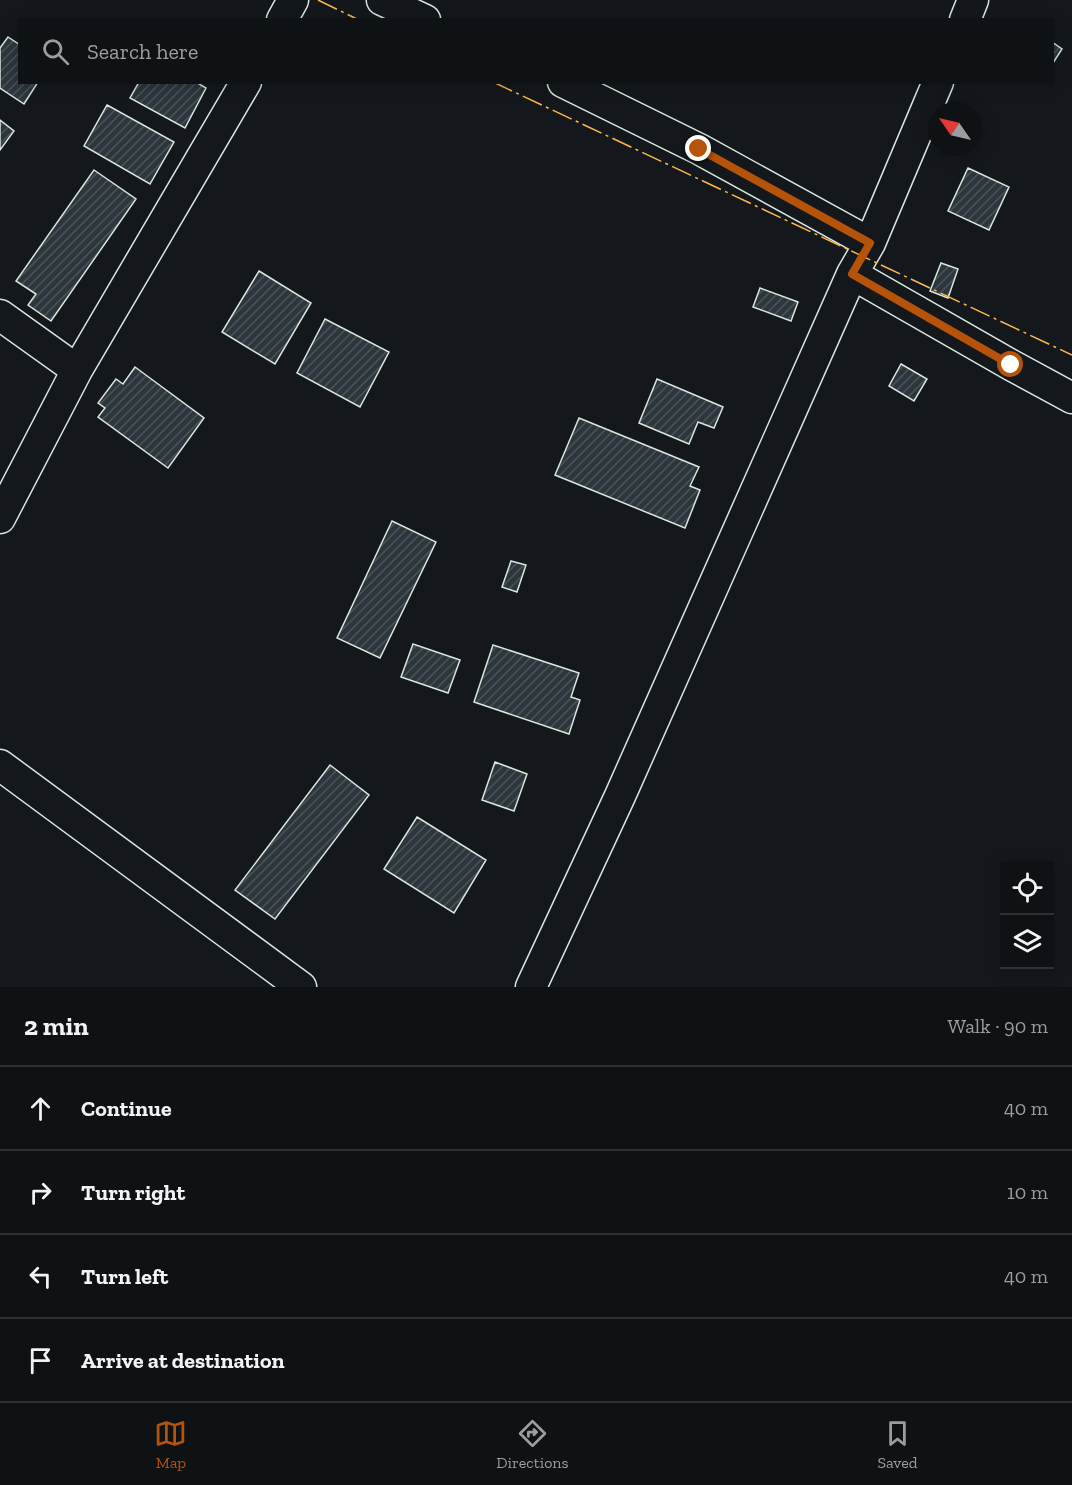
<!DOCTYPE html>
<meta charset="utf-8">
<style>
body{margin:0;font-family:"Zilla Slab",serif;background:#1d2022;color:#f1f3f6}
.controls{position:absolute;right:18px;bottom:18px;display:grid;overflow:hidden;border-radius:0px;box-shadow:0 3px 15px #0003}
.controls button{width:54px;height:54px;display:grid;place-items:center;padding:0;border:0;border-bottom:2px solid #2f3234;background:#0f1215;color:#f1f3f6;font:30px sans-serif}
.compass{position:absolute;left:928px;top:102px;width:54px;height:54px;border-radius:50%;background:#0f1215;box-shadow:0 3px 15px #0003;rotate:304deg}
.stop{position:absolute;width:18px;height:18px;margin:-14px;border:4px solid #b45309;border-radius:50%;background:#fff}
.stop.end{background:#b45309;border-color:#fff;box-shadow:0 2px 6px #0008}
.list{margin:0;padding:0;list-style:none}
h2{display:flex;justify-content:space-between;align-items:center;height:78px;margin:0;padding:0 24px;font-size:26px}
h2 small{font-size:20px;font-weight:400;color:#9b9ea0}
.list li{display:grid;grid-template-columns:39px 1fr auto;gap:18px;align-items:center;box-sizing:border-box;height:84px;padding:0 24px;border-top:2px solid #2f3234}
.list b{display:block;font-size:22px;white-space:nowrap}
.list em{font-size:20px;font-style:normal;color:#9b9ea0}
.icon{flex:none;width:33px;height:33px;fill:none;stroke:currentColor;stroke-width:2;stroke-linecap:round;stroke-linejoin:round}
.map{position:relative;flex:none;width:1072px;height:987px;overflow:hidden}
.search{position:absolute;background:#0f1215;box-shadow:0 3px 15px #0003;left:18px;right:18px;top:18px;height:66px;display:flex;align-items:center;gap:15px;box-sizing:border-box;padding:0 21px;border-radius:0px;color:#9b9ea0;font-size:22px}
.sheet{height:414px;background:#0f1215}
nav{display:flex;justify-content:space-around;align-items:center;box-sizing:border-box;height:84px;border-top:2px solid #2f3234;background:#0f1215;font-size:16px;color:#9b9ea0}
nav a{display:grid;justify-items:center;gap:3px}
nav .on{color:#b45309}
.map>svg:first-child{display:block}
</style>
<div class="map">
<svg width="1072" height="987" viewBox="0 0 1072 987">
<defs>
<pattern id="building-hatch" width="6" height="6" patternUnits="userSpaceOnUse" patternTransform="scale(1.5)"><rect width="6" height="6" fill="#2c363c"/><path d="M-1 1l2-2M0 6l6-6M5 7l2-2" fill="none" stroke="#4a5358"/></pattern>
</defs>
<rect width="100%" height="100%" fill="#14181c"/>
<path fill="url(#building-hatch)" stroke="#d8e6dc" stroke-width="1.5" d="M8 37 20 45V82H38L24 104 0 88V48Z
M1052 42 1062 49 1053 63H1052Z
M139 82H196L206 88 185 128 130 98Z
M107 105 174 142 150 184 84 146Z
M0 120 14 131 0 150Z
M968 168 1009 187 989 230 948 211Z
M94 170 136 199 51 321 28 305 36 294 16 281Z
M941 263 958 269 948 298 930 291Z
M259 271 311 303 275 364 222 332Z
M760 288 798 302 791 321 753 307Z
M325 319 389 352 360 407 297 373Z
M901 364 927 379 914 401 889 386Z
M135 367 204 418 168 468 98 417 105 408 98 403 116 379 123 384Z
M657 379 723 407 714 428 698 422 689 444 639 423Z
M579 418 699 467 690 486 700 490 685 528 555 475Z
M392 521 436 542 380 658 337 638Z
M511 561 526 565 517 592 502 587Z
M413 644 460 660 448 693 401 677Z
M493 645 579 673 571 697 580 700 569 734 474 702Z
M495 762 527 774 514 811 482 800Z
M330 765 369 795 275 919 235 890Z
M417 817 486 860 454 913 384 869Z"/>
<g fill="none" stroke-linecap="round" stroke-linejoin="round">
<defs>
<path id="minor" d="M382 0 425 20
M282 20 293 0
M965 20 973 0
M563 82 699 149 870 243
M852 274 1011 365 1072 398
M0 315 77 370
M0 518 77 370 246 82
M0 765 301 987
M531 987 620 796 852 274 870 243 938 82"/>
</defs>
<use href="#minor" stroke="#d8e6dc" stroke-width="33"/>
<use href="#minor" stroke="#14181c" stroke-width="30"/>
<path stroke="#ffb74d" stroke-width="1.5" stroke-dasharray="21 4.5 3 4.5" stroke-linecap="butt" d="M318 0 359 20
M493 82 1072 355"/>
</g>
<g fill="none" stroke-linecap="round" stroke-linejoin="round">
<path stroke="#b45309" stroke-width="8" d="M699 149 870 243 852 274 1011 365"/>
</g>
</svg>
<div class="controls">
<button><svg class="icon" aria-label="locate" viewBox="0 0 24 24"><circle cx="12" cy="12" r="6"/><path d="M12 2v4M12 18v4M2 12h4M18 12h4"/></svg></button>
<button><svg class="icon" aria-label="layers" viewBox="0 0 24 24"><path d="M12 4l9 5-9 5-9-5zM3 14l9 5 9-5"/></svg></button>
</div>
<svg class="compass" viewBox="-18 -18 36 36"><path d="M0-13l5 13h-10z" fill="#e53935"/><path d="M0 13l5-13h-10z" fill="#9b9ea0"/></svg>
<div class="stop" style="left:1011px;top:365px"></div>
<div class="stop end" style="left:699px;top:149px"></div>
<div class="search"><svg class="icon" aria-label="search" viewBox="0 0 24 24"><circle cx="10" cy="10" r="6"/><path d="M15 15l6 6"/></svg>Search here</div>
</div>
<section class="sheet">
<h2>2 min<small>Walk · 90 m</small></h2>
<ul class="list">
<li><svg class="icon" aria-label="ahead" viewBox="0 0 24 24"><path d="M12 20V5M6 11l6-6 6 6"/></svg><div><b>Continue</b></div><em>40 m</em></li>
<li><svg class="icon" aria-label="right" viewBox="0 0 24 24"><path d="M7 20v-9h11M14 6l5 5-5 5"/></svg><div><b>Turn right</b></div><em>10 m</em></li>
<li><svg class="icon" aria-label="left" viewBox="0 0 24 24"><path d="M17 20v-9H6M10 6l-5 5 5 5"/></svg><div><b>Turn left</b></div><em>40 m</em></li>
<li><svg class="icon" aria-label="arrive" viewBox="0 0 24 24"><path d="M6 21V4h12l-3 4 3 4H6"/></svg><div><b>Arrive at destination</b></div></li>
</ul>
</section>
<nav>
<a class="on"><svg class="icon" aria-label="map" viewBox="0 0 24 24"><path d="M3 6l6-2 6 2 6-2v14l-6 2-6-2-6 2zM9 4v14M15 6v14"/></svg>Map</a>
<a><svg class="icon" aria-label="directions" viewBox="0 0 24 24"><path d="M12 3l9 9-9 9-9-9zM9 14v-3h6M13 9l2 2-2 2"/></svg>Directions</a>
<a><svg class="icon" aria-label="saved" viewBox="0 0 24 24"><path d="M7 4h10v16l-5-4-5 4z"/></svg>Saved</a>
</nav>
